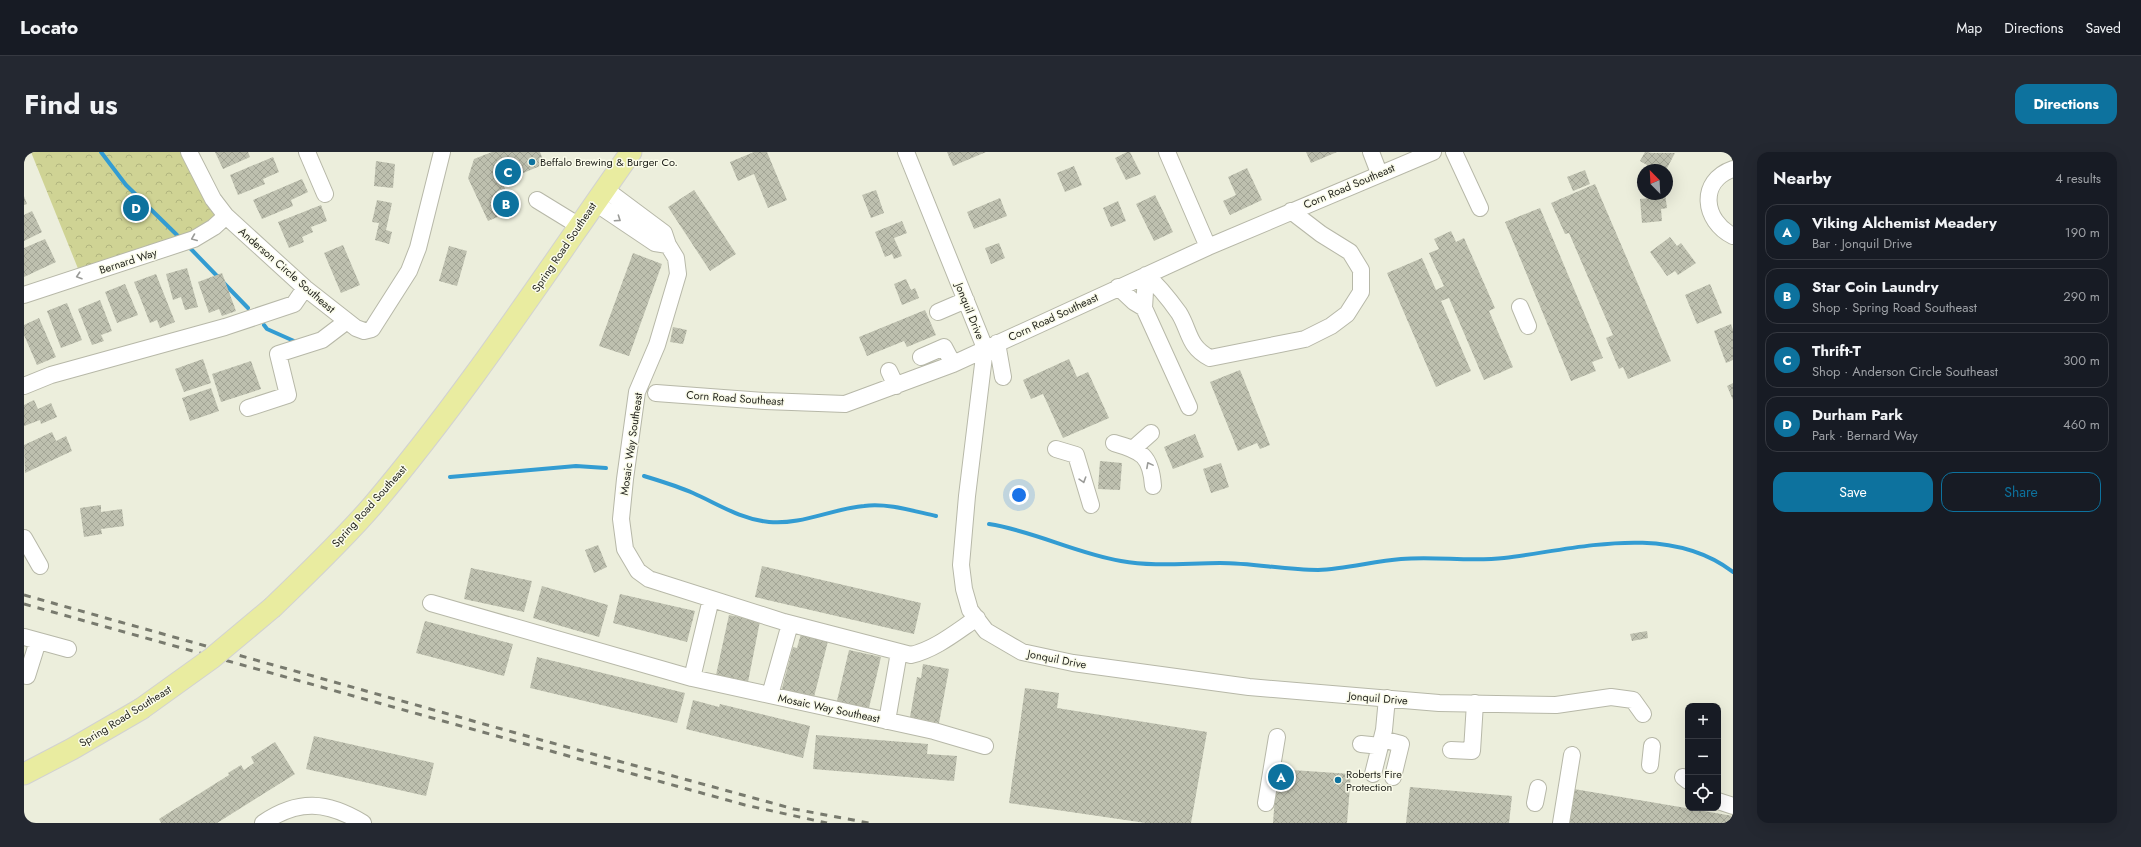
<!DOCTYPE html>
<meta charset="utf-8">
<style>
body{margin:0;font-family:Jost,sans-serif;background:#242831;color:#f1f3f6}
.controls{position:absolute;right:12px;bottom:12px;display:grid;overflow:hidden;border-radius:8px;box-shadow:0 4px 16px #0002}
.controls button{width:36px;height:36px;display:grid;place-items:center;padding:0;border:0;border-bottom:1px solid #363941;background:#171b24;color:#f1f3f6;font:20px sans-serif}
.compass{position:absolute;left:1613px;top:12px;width:36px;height:36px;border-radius:50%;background:#171b24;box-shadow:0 4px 16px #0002;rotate:336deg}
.you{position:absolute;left:995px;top:343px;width:14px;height:14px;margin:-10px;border:3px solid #fff;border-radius:50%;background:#1a73e8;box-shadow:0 0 0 6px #1a73e833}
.badge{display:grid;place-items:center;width:26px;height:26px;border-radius:50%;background:#0d729e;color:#fff;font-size:13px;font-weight:700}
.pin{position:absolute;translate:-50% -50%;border:2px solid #fff;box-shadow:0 1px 4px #0006}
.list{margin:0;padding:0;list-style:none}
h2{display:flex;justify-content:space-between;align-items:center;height:52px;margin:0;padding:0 16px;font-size:17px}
h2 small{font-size:13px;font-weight:400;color:#9ea1a6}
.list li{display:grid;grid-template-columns:26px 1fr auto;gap:12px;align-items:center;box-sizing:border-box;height:56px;margin:0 8px 8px;padding:0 8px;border:1px solid #363941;border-radius:12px}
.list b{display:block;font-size:15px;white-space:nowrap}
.list p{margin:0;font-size:13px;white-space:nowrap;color:#9ea1a6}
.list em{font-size:13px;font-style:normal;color:#9ea1a6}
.actions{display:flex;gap:8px;padding:12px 16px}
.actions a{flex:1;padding:9px 0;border:1px solid #0d729e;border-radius:12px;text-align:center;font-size:14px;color:#0d729e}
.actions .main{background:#0d729e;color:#fff}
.icon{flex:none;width:22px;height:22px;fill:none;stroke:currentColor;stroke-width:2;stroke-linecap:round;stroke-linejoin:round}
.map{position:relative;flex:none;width:1709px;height:671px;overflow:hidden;border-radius:12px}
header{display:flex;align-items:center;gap:24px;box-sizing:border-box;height:56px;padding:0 20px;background:#171b24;border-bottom:1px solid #363941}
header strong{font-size:19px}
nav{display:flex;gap:22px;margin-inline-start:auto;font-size:14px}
.intro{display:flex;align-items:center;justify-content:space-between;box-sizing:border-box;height:96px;padding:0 24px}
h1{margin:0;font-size:28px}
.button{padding:10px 18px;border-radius:12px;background:#0d729e;color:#fff;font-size:14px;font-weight:700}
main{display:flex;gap:24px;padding:0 24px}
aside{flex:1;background:#171b24;border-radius:12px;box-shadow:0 4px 16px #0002}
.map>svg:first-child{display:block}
</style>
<header>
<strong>Locato</strong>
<nav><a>Map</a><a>Directions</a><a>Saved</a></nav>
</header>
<div class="intro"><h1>Find us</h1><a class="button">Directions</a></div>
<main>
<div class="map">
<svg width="1709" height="671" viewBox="0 0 1709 671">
<defs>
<pattern id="forest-crowns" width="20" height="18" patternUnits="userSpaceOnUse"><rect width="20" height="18" fill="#cfd394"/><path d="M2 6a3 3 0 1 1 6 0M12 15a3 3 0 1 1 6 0" fill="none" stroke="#b1b57f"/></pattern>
<pattern id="building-cross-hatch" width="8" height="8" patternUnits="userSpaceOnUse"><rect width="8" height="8" fill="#bec0af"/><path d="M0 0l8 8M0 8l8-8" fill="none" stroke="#a3a596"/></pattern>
</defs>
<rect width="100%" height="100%" fill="#eceedc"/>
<path fill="url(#forest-crowns)" d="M7 0H165L202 64 190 75 57 124Z"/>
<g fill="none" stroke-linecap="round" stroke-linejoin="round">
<path stroke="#339cd2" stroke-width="4" d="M77 0 102 33 155 85
M166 96 224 156
M240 173 243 177 270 189
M620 324C636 329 653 334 669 341 694 352 716 367 745 370 778 373 807 357 840 354 864 351 889 359 912 364
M426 325 552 314 582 316
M965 372C1010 379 1051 401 1097 409 1129 415 1163 411 1196 411 1229 411 1261 418 1294 418 1322 417 1350 409 1377 407 1412 404 1446 410 1480 406 1554 397 1644 370 1709 420"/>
</g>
<path fill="url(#building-cross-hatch)" d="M191 0H224L226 5 199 17Z
M468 0H516L521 12 482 28 479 32 490 58 464 69 444 26 450 7Z
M730 0H743L763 48 744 56 730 22 714 29 706 10Z
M923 0H962L929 14Z
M1103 0H1106L1117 22 1102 28 1091 6Z
M1282 0H1313L1287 11Z
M1621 0 1628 1H1651L1642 18H1621L1623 13 1616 9Z
M249 5 255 20 239 27 241 32 214 43 206 23Z
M352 9 371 12 369 36 350 34Z
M1050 14 1058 33 1041 40 1033 21Z
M1223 16 1238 48 1206 63 1199 49 1212 43 1204 25Z
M1561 18 1566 32 1549 39 1543 25Z
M278 27 284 40 267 48 269 54 238 67 229 48Z
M1571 32 1647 209 1604 227 1599 215 1595 217 1582 186 1589 183 1545 81 1541 82 1527 51Z
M670 38 712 102 686 119 644 55Z
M852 38 860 61 847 66 838 43Z
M1626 42H1641L1643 56 1637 57 1638 69 1618 71 1616 47 1627 46Z
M1131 43 1149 80 1130 89 1112 52Z
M0 44 3 52 0 53Z
M976 46 983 64 950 77 943 60Z
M353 48 368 51 362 78 368 80 365 92 351 88 355 71 348 70Z
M1094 49 1102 69 1087 75 1079 56Z
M297 53 303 69 287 75 289 80 278 85 280 90 265 96 254 70Z
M1516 56 1579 206 1568 210 1572 219 1547 229 1481 70Z
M8 59 18 80 0 89V63Z
M878 69 883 81 870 86 878 104 870 107 868 102 861 105 851 80Z
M1427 79 1432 90 1440 86 1471 156 1465 159 1489 215 1460 228 1425 146 1417 149 1447 219 1412 235 1363 121 1398 106 1412 138 1420 134 1405 101 1415 97 1410 87Z
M1646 85 1653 94 1657 91 1672 111 1654 123 1651 119 1643 124 1626 100Z
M21 87 32 110 0 125V96Z
M975 91 981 106 967 112 961 96Z
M319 93 336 133 317 141 300 101Z
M425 94 443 99 433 134 415 129Z
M609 101 638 112 605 204 575 194Z
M163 116 174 155 161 158 157 145 149 148 142 122Z
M198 121 212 159 198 164 195 157 185 161 174 130Z
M132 122 151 170 136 176 133 168 126 171 110 130Z
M882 127 887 138 891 136 895 146 878 153 870 132Z
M101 132 114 163 93 171 81 140Z
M1686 132 1698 161 1673 172 1661 143Z
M76 148 88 179 77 183 80 189 68 193 54 157Z
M43 151 58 188 37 196 23 159Z
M901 158 912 183 883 195 880 189 843 204 835 185Z
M15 166 32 205 13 213 0 183V173Z
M1707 172 1709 178V208L1702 211 1690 179Z
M649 175 663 178 659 192 646 190Z
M179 207 187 231 160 240 151 217Z
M1045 207 1053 225 1064 220 1085 266 1039 286 1019 242 1007 247 999 228Z
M227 209 237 237 197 250 188 222Z
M1216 218 1246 293 1236 297 1233 291 1214 299 1186 230Z
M1709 231V248L1703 234Z
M187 236 195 259 166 269 158 246Z
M10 248 14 257 27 251 33 265 17 272 16 268 0 274V253Z
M28 280 32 289 42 284 48 299 1 321 0 293Z
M1171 282 1180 305 1149 317 1140 295Z
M1076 309 1098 311 1096 338 1074 337Z
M1197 311 1205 335 1187 341 1179 317Z
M77 353V360L98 357 100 374 77 377 78 382 60 385 56 356Z
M574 393 583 415 570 421 561 398Z
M738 414 897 451 890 482 731 445Z
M447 416 508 429 500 460 440 447Z
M518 434 584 453 575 485 509 466Z
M596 442 671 459 663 490 589 471Z
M705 463 736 469 724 530 692 523Z
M401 469 489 492 480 524 392 501Z
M1623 479 1624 486 1608 489 1606 482Z
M777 482 804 489 789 549 757 540 769 495 773 496Z
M825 498 857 505 844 560 812 553Z
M513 505 661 541 653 571 506 536Z
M899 512 925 517 915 571 886 565 893 525 897 526Z
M1001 536 1035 541 1033 556 1183 580 1167 671H1122L985 651Z
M669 548 695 555 696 552 786 574 779 606 662 577Z
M792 583 904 592 903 602 933 604 930 629 789 617Z
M290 584 410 611 402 644 282 617Z
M251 590 271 622 193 671H137L135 667 205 623 204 621 217 613 220 618 230 611 227 605Z
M1253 617 1327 622 1323 671H1249Z
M1386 635 1488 644 1485 671H1382Z
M1550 637 1709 664V671H1544Z"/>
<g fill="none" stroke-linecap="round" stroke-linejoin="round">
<defs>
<path id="minor" d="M165 0 189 47 202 64 281 136 332 176 340 179 348 177 385 119 394 96 418 0
M283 0 301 42
M882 0 961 196 943 344 937 413 940 437 946 458 962 479 998 500 1049 511 1225 535 1415 551 1532 553 1587 545 1609 548 1619 562
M1143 0 1184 95
M1347 0 1355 21
M1430 0 1456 56
M1709 17C1674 29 1679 69 1709 84
M581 37 640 81 644 93 652 106 654 122 633 193 613 240 601 327 597 367 601 397 614 419 625 427 760 470 887 503C912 497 932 480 953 466
M513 48 557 75
M570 50 631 91 644 93
M1122 123C1135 134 1145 147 1155 161 1166 179 1164 195 1186 206L1281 187 1307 174 1323 162 1337 140V118L1326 100 1297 82 1267 59
M1122 123 1120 156 1165 255
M1094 135 1110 150 1120 156
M0 143 170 87 190 75 202 64
M1496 155 1504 174
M914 160 942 148
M973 191 979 225
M897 205 920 195 929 212
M865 219 872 234
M0 234 27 223 201 175 270 152 281 136
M632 241 741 249 821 252 929 212 1184 95 1409 0
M224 256 264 243 254 202 298 188 323 169
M1090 291C1118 299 1127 304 1129 334
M1110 296 1127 281
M1032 297 1052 303 1067 353
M0 386 16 414
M407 451 668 526 910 579 961 594
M0 485 44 497
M3 524 14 489
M668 526 687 447
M746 543 766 472
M863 569 875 500
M1358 587 1377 592 1369 625
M1337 592 1356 594
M1427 598 1448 599 1451 551
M1626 613 1628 594
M1349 622 1360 578 1363 546
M1659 625 1664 629
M1694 649 1709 654
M1242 651 1253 585
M1511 651 1514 636
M239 671C274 647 303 649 339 671
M1537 671 1548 603"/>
<path id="major" d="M249 455C283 422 318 389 349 353 443 242 523 119 607 0
M0 622 48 597 117 557"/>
</defs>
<use href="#minor" stroke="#b7b8a8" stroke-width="18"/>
<use href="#major" stroke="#d2d2d1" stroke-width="23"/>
<use href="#minor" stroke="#fff" stroke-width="16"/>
<use href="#major" stroke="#e9eca0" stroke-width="21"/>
<path stroke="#787a6e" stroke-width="3" stroke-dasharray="7 7" stroke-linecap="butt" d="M0 443 499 583 770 657 845 671
M0 452 609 622 721 653 803 671"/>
<defs>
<path id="major-bridge" d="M117 557 188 506 249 455"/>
</defs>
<use href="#major-bridge" stroke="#d2d2d1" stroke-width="23" stroke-linecap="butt"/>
<use href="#major-bridge" stroke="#e9eca0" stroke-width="21"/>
</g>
<defs><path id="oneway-chevron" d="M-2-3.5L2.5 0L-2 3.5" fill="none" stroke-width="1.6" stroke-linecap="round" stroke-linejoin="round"/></defs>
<g stroke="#9a9b98">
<use href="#oneway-chevron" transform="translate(594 67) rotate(34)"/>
<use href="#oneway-chevron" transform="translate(170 86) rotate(158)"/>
<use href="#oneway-chevron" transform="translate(55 124) rotate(162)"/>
<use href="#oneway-chevron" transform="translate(1125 313) rotate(-118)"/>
<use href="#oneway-chevron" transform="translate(1059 328) rotate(73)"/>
</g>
<g fill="#0d729e" stroke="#fafbea" stroke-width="1.5">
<circle cx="508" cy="10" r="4"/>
<circle cx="1314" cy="628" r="4"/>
</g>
<g text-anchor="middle" stroke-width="3" stroke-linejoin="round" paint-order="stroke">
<g font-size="11" fill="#1f201a" stroke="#fafbea" text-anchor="start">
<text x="516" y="14">Beffalo Brewing &amp; Burger Co.</text>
<text x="1322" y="626">Roberts Fire<tspan x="1322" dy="13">Protection</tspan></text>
</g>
<g font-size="11" fill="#1f201a" stroke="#fafbea">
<text transform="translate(1325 34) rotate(-23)" y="4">Corn Road Southeast</text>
<text transform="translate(540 95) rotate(-56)" y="4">Spring Road Southeast</text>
<text transform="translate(104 109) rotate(-18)" y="4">Bernard Way</text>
<text transform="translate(263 118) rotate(41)" y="4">Anderson Circle Southeast</text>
<text transform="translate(946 159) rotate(68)" y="4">Jonquil Drive</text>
<text transform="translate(1029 165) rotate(-25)" y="4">Corn Road Southeast</text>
<text transform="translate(711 246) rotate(4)" y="4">Corn Road Southeast</text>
<text transform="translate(607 292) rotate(-82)" y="4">Mosaic Way Southeast</text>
<text transform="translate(345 354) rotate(-48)" y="4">Spring Road Southeast</text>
<text transform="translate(1033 507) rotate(11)" y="4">Jonquil Drive</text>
<text transform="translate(1354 546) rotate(5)" y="4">Jonquil Drive</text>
<text transform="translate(805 556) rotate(12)" y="4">Mosaic Way Southeast</text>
<text transform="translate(101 564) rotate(-32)" y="4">Spring Road Southeast</text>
</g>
</g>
</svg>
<div class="controls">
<button>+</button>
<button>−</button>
<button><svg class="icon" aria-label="locate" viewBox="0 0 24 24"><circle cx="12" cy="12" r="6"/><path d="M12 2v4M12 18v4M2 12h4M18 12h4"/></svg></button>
</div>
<svg class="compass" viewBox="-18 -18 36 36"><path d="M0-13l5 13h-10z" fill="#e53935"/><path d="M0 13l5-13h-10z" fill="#9ea1a6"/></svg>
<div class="you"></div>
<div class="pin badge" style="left:1257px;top:625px">A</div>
<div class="pin badge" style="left:482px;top:52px">B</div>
<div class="pin badge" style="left:484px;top:20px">C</div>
<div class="pin badge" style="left:112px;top:56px">D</div>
</div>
<aside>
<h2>Nearby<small>4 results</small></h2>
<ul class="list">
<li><span class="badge">A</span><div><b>Viking Alchemist Meadery</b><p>Bar · Jonquil Drive</p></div><em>190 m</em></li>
<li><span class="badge">B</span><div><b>Star Coin Laundry</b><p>Shop · Spring Road Southeast</p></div><em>290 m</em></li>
<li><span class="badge">C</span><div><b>Thrift-T</b><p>Shop · Anderson Circle Southeast</p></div><em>300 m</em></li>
<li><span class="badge">D</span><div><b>Durham Park</b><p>Park · Bernard Way</p></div><em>460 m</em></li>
</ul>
<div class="actions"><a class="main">Save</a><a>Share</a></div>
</aside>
</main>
